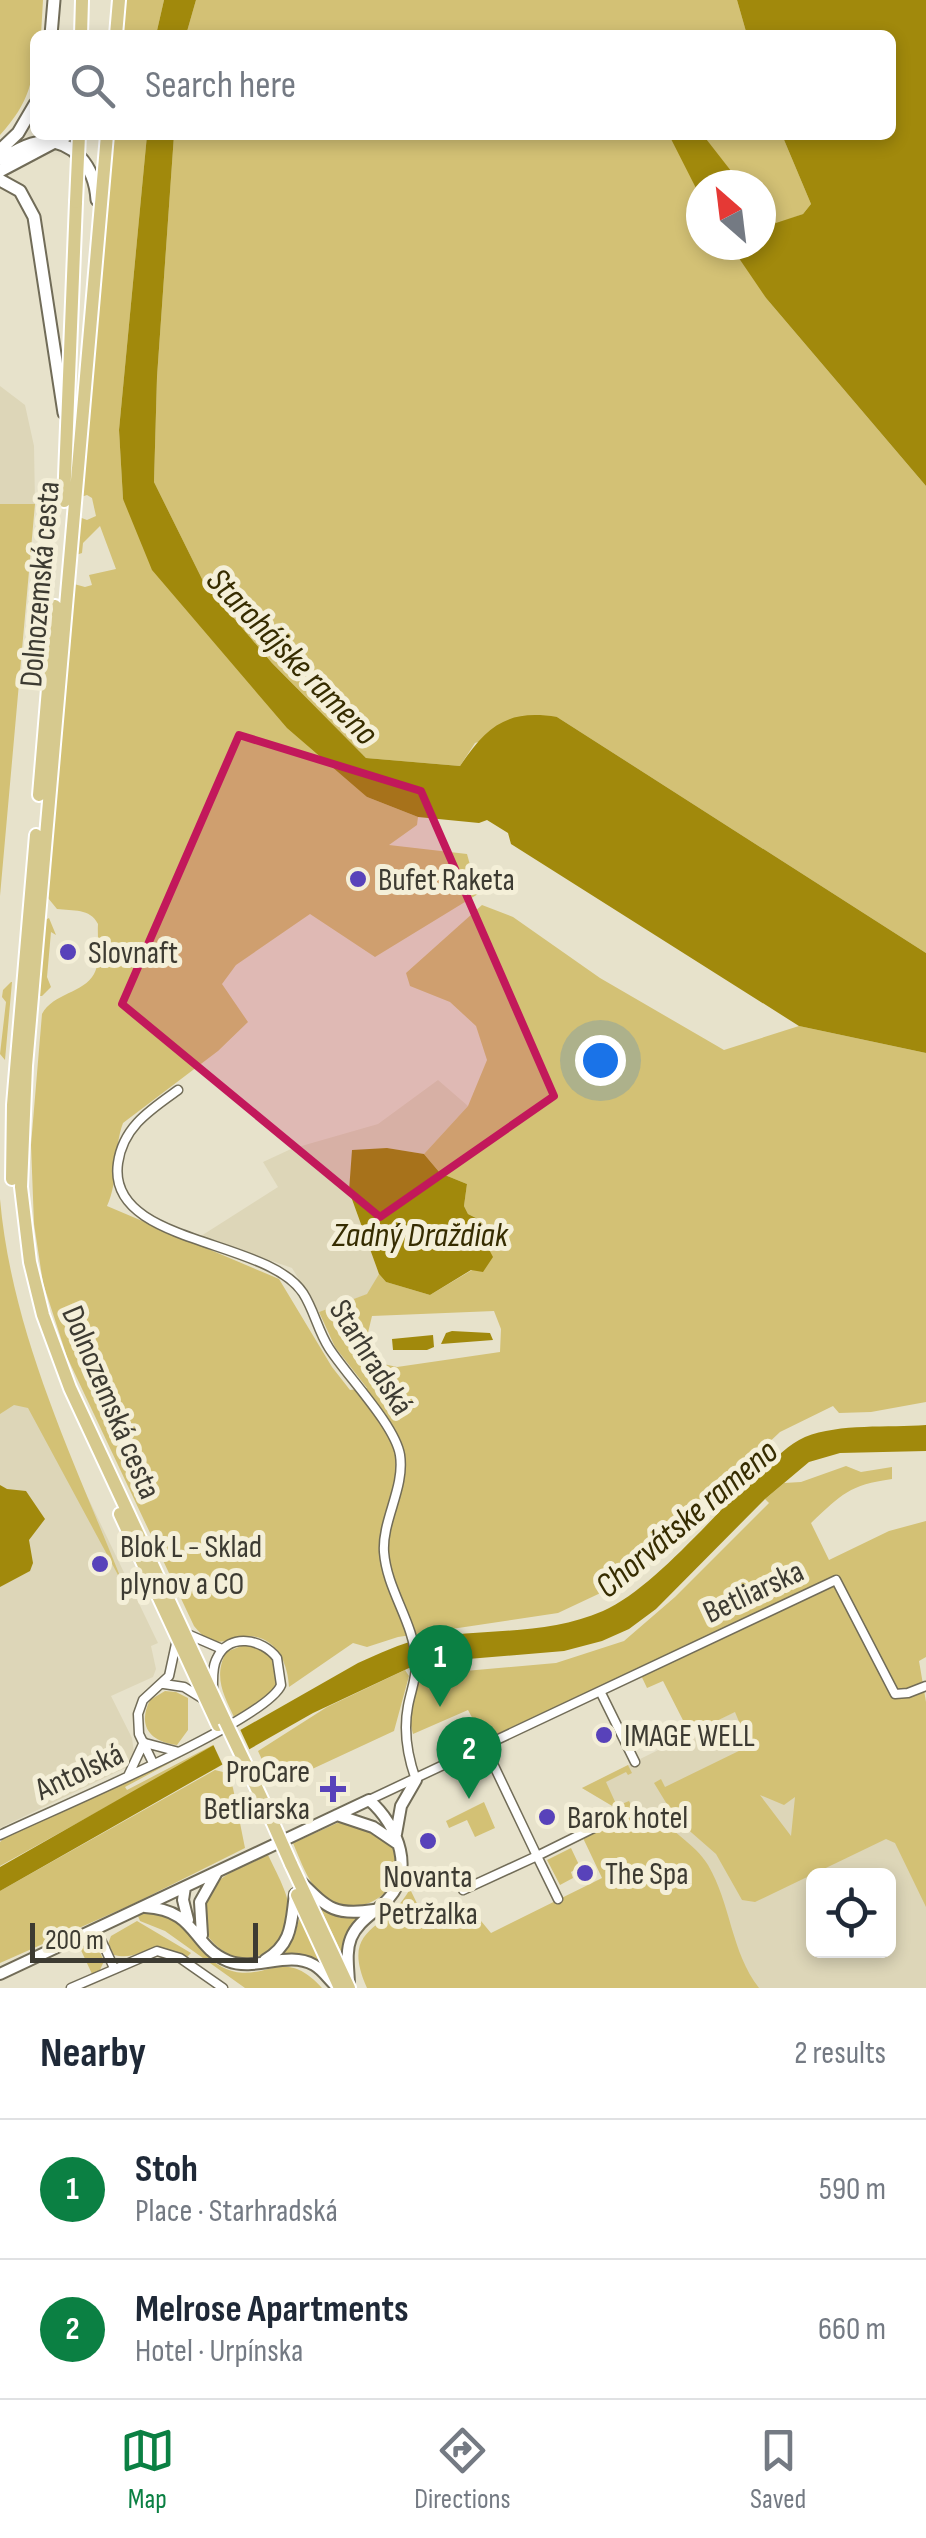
<!DOCTYPE html>
<meta charset="utf-8">
<style>
body{margin:0;font-family:"Sofia Sans Condensed",sans-serif;background:#f2f2f3;color:#1f2937}
.controls{position:absolute;right:30px;bottom:30px;display:grid;overflow:hidden;border-radius:15px;box-shadow:0 5px 15px #0003}
.controls button{width:90px;height:90px;display:grid;place-items:center;padding:0;border:0;border-bottom:2px solid #e0e1e3;background:#fff;color:#1f2937;font:50px sans-serif}
.compass{position:absolute;left:686px;top:170px;width:90px;height:90px;border-radius:50%;background:#fff;box-shadow:0 5px 15px #0003;rotate:332deg}
.scale{position:absolute;left:30px;bottom:25px;width:228px;box-sizing:border-box;padding-left:10px;border:5px solid #3d3b32;border-top:0;font-size:28px;line-height:35px;white-space:nowrap;color:#3d3b32;-webkit-text-stroke:8px #f4efd8;paint-order:stroke}
.you{position:absolute;left:600px;top:1060px;width:35px;height:35px;margin:-25px;border:8px solid #fff;border-radius:50%;background:#1a73e8;box-shadow:0 0 0 15px #1a73e833}
.badge{display:grid;place-items:center;width:65px;height:65px;border-radius:50%;background:#0b8043;color:#fff;font-size:32px;font-weight:700}
.pin{position:absolute;translate:-50% -82px;filter:drop-shadow(0 2px 5px #0008)}
.pin::after{content:'';position:absolute;top:52px;width:35px;height:30px;background:inherit;clip-path:polygon(0 0,100% 0,50% 100%)}
.list{margin:0;padding:0;list-style:none}
h2{display:flex;justify-content:space-between;align-items:center;height:130px;margin:0;padding:0 40px;font-size:42px}
h2 small{font-size:32px;font-weight:400;color:#747a83}
.list li{display:grid;grid-template-columns:65px 1fr auto;gap:30px;align-items:center;box-sizing:border-box;height:140px;padding:0 40px;border-top:2px solid #e0e1e3}
.list b{display:block;font-size:38px;white-space:nowrap}
.list p{margin:0;font-size:32px;white-space:nowrap;color:#747a83}
.list em{font-size:32px;font-style:normal;color:#747a83}
.icon{flex:none;width:55px;height:55px;fill:none;stroke:currentColor;stroke-width:2;stroke-linecap:round;stroke-linejoin:round}
.map{position:relative;flex:none;width:926px;height:1988px;overflow:hidden}
.search{position:absolute;background:#fff;box-shadow:0 5px 15px #0003;left:30px;right:30px;top:30px;height:110px;display:flex;align-items:center;gap:25px;box-sizing:border-box;padding:0 35px;border-radius:15px;color:#747a83;font-size:38px}
.sheet{height:410px;background:#fff}
nav{display:flex;justify-content:space-around;align-items:center;box-sizing:border-box;height:140px;border-top:2px solid #e0e1e3;background:#fff;font-size:28px;color:#747a83}
nav a{display:grid;justify-items:center;gap:5px}
nav .on{color:#0b8043}
.map>svg:first-child{display:block}
</style>
<div class="map">
<svg width="926" height="1988" viewBox="0 0 926 1988">
<rect width="100%" height="100%" fill="#e7e2cb"/>
<path fill="#ddd6b8" fill-rule="evenodd" d="M0 386 25 405 34 446 35 504H0Z
M438 1080 468 1106 424 1154 387 1148 349 1191 379 1274 368 1294 319 1312 292 1268 201 1236 278 1187 263 1162 291 1149 378 1124Z
M0 1333 10 1336 158 1643 151 1646 156 1669 153 1677 111 1696 132 1738 134 1753 127 1767 0 1828Z
M845 1657 926 1765V1988H754L686 1849 582 1788ZM814 1876H888V1950H814Z"/>
<path fill="#d3c175" fill-rule="evenodd" d="M0 0H43L41 35H35C35 79 30 102 0 135Z
M124 0H164L156 35H121Z
M196 0H737L747 35H186Z
M112 135H147L119 430 123 499 367 797 418 817 417 825 389 845 467 854 478 894 375 957 310 914 236 965 222 984 248 1022 218 1051 123 1123C113 1150 119 1181 107 1206L279 1279 332 1367 350 1390 367 1388 335 1347 319 1312 367 1294 379 1274 386 1282 430 1295 472 1270 488 1245 481 1234 480 1220 468 1214 464 1206 467 1184 440 1173 424 1154 468 1106 487 1060 476 1026 450 1002 410 986 406 973 482 905 513 917 600 978 724 1050 799 1026 926 1053V1402L871 1412 839 1413 833 1406 780 1432 632 1572 609 1589 558 1613 398 1637 367 1647 353 1643 289 1687C288 1662 275 1635 246 1636 235 1637 224 1644 213 1641 205 1639 199 1632 194 1626L67 1357 43 1283 34 1224 31 1145 42 1014C53 993 84 993 94 974 101 962 97 938 98 924 90 908 73 911 57 909L48 898 74 584 85 587 92 585 89 575 116 569 100 526 83 543 82 553 76 555 79 517 87 520 96 516 92 498 87 495 81 497ZM494 1311 501 1329 500 1352 397 1367 379 1363 366 1341 372 1316Z
M174 135H782L811 204 803 214 776 224 763 213 761 215V185H701V245H741L766 298 926 486V953L557 717 475 743 460 766 366 758 272 663 204 583 154 482 157 377Z
M0 504H35L0 896Z
M49 918 56 935 51 932 47 977 51 987 42 996H39L45 920Z
M11 982H12L5 1060 0 1054 6 1002 2 997 3 990Z
M0 1199C12 1335 74 1460 124 1586L28 1408 14 1405 0 1414Z
M846 1466 861 1472 892 1467V1479C849 1485 842 1494 811 1523L829 1560 889 1531 926 1521V1657L919 1661 926 1702V1907L895 1843 886 1839 755 1902 742 1900 716 1854 676 1819 654 1783 661 1779 665 1787 749 1746 735 1712 690 1734 663 1681 647 1688 638 1669 484 1740 468 1710 413 1734 409 1718 420 1675 556 1663 624 1641 675 1597 769 1503 765 1499 784 1483 801 1482ZM760 1795 784 1805 795 1797 791 1836Z
M244 1645C270 1646 282 1667 275 1691L235 1719C224 1695 213 1678 226 1652Z
M405 1670 409 1676 394 1731 310 1770 292 1785 269 1775 258 1751 327 1707Z
M165 1691 176 1692 188 1698V1730L177 1745C150 1742 137 1726 150 1700Z
M213 1745 214 1747 0 1866V1842L6 1837 194 1750 125 1787 127 1790Z
M628 1765 632 1773 628 1775 626 1772 606 1782 617 1806 629 1801 636 1814 653 1809C668 1831 695 1843 708 1865 731 1904 731 1952 759 1988H367C339 1925 386 1933 410 1889L426 1922 466 1903 491 1933 602 1878 583 1838 629 1816 582 1788Z
M215 1770 227 1773 233 1788 245 1848 133 1904 0 1963V1891Z
M484 1802 495 1828 475 1837 467 1820 449 1828 446 1821Z
M344 1820C358 1825 377 1830 388 1840 427 1876 353 1940 314 1886 305 1874 299 1857 293 1843Z
M571 1848 580 1867 571 1872 573 1878 560 1885 547 1860Z
M268 1855C277 1874 293 1901 290 1923 289 1934 281 1941 273 1948 247 1967 224 1958 206 1934 200 1878 224 1876 268 1855Z
M320 1907 340 1918 360 1917 348 1932 342 1954Z
M149 1911C187 1911 194 1952 222 1967 263 1988 281 1942 322 1988H245L165 1931 140 1921 138 1916Z
M300 1916 321 1964 301 1955 282 1954 294 1937Z
M137 1921 191 1953 187 1957C146 1936 142 1962 114 1955L108 1944 111 1936Z
M87 1946 98 1948 104 1961 100 1970 92 1974 80 1948Z"/>
<path fill="#a1890c" d="M164 0H196L186 35H156Z
M737 0H926V486L766 298 730 245H761V210L776 223 803 214 811 204 782 135H891V35H747Z
M147 135H174L157 377 154 482 204 583 272 663 366 758 460 766C487 726 507 709 557 717L926 953V1053L799 1026 511 844 508 833 487 820 479 823 418 817 367 797 287 728 152 570 123 499 119 430Z
M669 135H703L742 185H701V198Z
M387 1148 424 1154 440 1173 467 1184 464 1206 468 1214 480 1220 481 1234 493 1257 483 1272 471 1270 430 1295 386 1282 379 1274 349 1191 352 1150Z
M452 1331 490 1333 493 1340 441 1344 446 1333Z
M433 1335 434 1347 427 1350H393L392 1339Z
M926 1425V1451L840 1453 809 1462 765 1499 656 1609 629 1629 602 1641 564 1651 432 1662 409 1668 313 1713 0 1891V1867L358 1663C379 1654 400 1643 422 1639 482 1628 546 1636 603 1611 655 1588 717 1510 762 1470 775 1459 789 1444 805 1437 840 1423 888 1428 926 1425Z
M0 1485 7 1489 26 1491 45 1519 29 1540 33 1563 30 1571 0 1587Z"/>
<path fill="#e7e2cb" d="M239 1727 252 1755 225 1770 212 1742Z"/>
<g fill="none" stroke-linecap="round" stroke-linejoin="round">
<defs>
<path id="minor" d="M178 1090C150 1110 123 1127 118 1163 106 1245 267 1238 303 1293 314 1310 318 1331 329 1348 347 1376 395 1425 400 1455 405 1488 382 1520 384 1552 387 1591 414 1622 416 1661 417 1677 411 1690 408 1706 403 1732 407 1755 416 1780
M185 1633 222 1649
M164 1684 184 1687 205 1700
M601 1693 635 1762
M145 1743 179 1752
M153 1763 139 1734 138 1714 143 1700 169 1676 177 1639
M129 1774 144 1742
M369 1800 836 1580 895 1694 908 1693 926 1686
M0 1835C47 1812 267 1721 281 1685L277 1658C263 1639 229 1632 217 1658 212 1667 213 1679 213 1689
M463 1890 537 1856 485 1747
M558 1899 537 1856 618 1816
M96 1929 114 1968
M76 1939 105 1948
M71 1988 157 1951 180 1958 223 1988"/>
<path id="tertiary" d="M337 1815 373 1827 398 1844
M396 1834 401 1806 416 1780
M302 1883C328 1909 336 1916 374 1910
M185 1887 183 1900 188 1920
M145 1907C198 1910 191 1946 228 1961 256 1972 287 1950 314 1965 323 1970 329 1980 337 1987
M202 1935 200 1902 217 1872
M265 1960C293 1944 291 1922 295 1894
M0 1974 369 1800
M349 1986C349 1970 345 1953 351 1938 357 1923 371 1915 383 1904 418 1874 398 1825 369 1800"/>
<path id="secondary" d="M51 35 54 0
M0 150 18 133 35 104
M0 159C11 154 24 145 36 143 73 135 95 168 97 200
M0 171 68 135
M0 180 20 191 34 217 64 413"/>
<path id="primary" d="M81 35 82 0
M116 35 119 0
M107 135 26 1066 21 1187 30 1262 43 1315 70 1388 225 1721
M64 501 76 202
M39 795 55 606
M12 1179 13 1105 36 835
M120 1514 218 1725
M245 1763 272 1821
M291 1864 349 1988
M297 1895 340 1988"/>
</defs>
<use href="#minor" stroke="#716c58" stroke-width="11"/>
<use href="#tertiary" stroke="#716c58" stroke-width="14"/>
<use href="#secondary" stroke="#716c58" stroke-width="15"/>
<use href="#primary" stroke="#fff" stroke-width="16"/>
<use href="#minor" stroke="#fff" stroke-width="8"/>
<use href="#tertiary" stroke="#fff" stroke-width="10"/>
<use href="#secondary" stroke="#fff" stroke-width="11"/>
<use href="#primary" stroke="#d6c98e" stroke-width="12"/>
<defs>
<path id="primary-bridge" d="M76 202 79 135
M225 1721 245 1763
M272 1821 291 1864"/>
</defs>
<use href="#primary-bridge" stroke="#fff" stroke-width="16" stroke-linecap="butt"/>
<use href="#primary-bridge" stroke="#d6c98e" stroke-width="12"/>
</g>
<path fill="#c2185b" fill-opacity="0.2" stroke="#c2185b" stroke-width="8" stroke-linejoin="round" d="M239 735 421 791 554 1096 380 1217 122 1004Z"/>
<g fill="#5842ba" stroke="#f4efd8" stroke-width="4">
<circle cx="358" cy="879" r="10"/>
<circle cx="68" cy="952" r="10"/>
<circle cx="100" cy="1564" r="10"/>
<circle cx="604" cy="1735" r="10"/>
<path d="M328 1774h10v10h10v10h-10v10h-10v-10h-10v-10h10z"/>
<circle cx="547" cy="1817" r="10"/>
<circle cx="428" cy="1841" r="10"/>
<circle cx="585" cy="1873" r="10"/>
</g>
<g text-anchor="middle" stroke-width="10" stroke-linejoin="round" paint-order="stroke">
<g font-size="32" fill="#3d3b32" stroke="#f4efd8">
<text transform="translate(39 584) rotate(-85)" y="11">Dolnozemská cesta</text>
<text transform="translate(372 1357) rotate(58)" y="11">Starhradská</text>
<text transform="translate(112 1402) rotate(67)" y="11">Dolnozemská cesta</text>
<text transform="translate(753 1591) rotate(-25)" y="11">Betliarska</text>
<text transform="translate(79 1771) rotate(-25)" y="11">Antolská</text>
</g>
<g font-size="32" fill="#3d3b32" stroke="#f4efd8" text-anchor="start">
<text x="378" y="890">Bufet Raketa</text>
<text x="88" y="963">Slovnaft</text>
<text x="120" y="1557">Blok L - Sklad<tspan x="120" dy="37">plynov a CO</tspan></text>
<text x="624" y="1746">IMAGE WELL</text>
<text x="310" y="1782" text-anchor="end">ProCare<tspan x="310" dy="37">Betliarska</tspan></text>
<text x="567" y="1828">Barok hotel</text>
<text x="605" y="1884">The Spa</text>
<text x="428" y="1887" text-anchor="middle">Novanta<tspan x="428" dy="37">Petržalka</tspan></text>
</g>
<g font-size="35" font-style="italic" fill="#362c00" stroke="#f4efd8">
<text transform="translate(293 656) rotate(46)" y="12">Starohájske rameno</text>
<text x="420" y="1246">Zadný Draždiak</text>
<text transform="translate(686 1518) rotate(-40)" y="12">Chorvátske rameno</text>
</g>
</g>
</svg>
<div class="controls">
<button><svg class="icon" aria-label="locate" viewBox="0 0 24 24"><circle cx="12" cy="12" r="6"/><path d="M12 2v4M12 18v4M2 12h4M18 12h4"/></svg></button>
</div>
<svg class="compass" viewBox="-18 -18 36 36"><path d="M0-13l5 13h-10z" fill="#e53935"/><path d="M0 13l5-13h-10z" fill="#747a83"/></svg>
<div class="scale">200 m</div>
<div class="you"></div>
<div class="pin badge" style="left:440px;top:1707px">1</div>
<div class="pin badge" style="left:469px;top:1799px">2</div>
<div class="search"><svg class="icon" aria-label="search" viewBox="0 0 24 24"><circle cx="10" cy="10" r="6"/><path d="M15 15l6 6"/></svg>Search here</div>
</div>
<section class="sheet">
<h2>Nearby<small>2 results</small></h2>
<ul class="list">
<li><span class="badge">1</span><div><b>Stoh</b><p>Place · Starhradská</p></div><em>590 m</em></li>
<li><span class="badge">2</span><div><b>Melrose Apartments</b><p>Hotel · Urpínska</p></div><em>660 m</em></li>
</ul>
</section>
<nav>
<a class="on"><svg class="icon" aria-label="map" viewBox="0 0 24 24"><path d="M3 6l6-2 6 2 6-2v14l-6 2-6-2-6 2zM9 4v14M15 6v14"/></svg>Map</a>
<a><svg class="icon" aria-label="directions" viewBox="0 0 24 24"><path d="M12 3l9 9-9 9-9-9zM9 14v-3h6M13 9l2 2-2 2"/></svg>Directions</a>
<a><svg class="icon" aria-label="saved" viewBox="0 0 24 24"><path d="M7 4h10v16l-5-4-5 4z"/></svg>Saved</a>
</nav>
